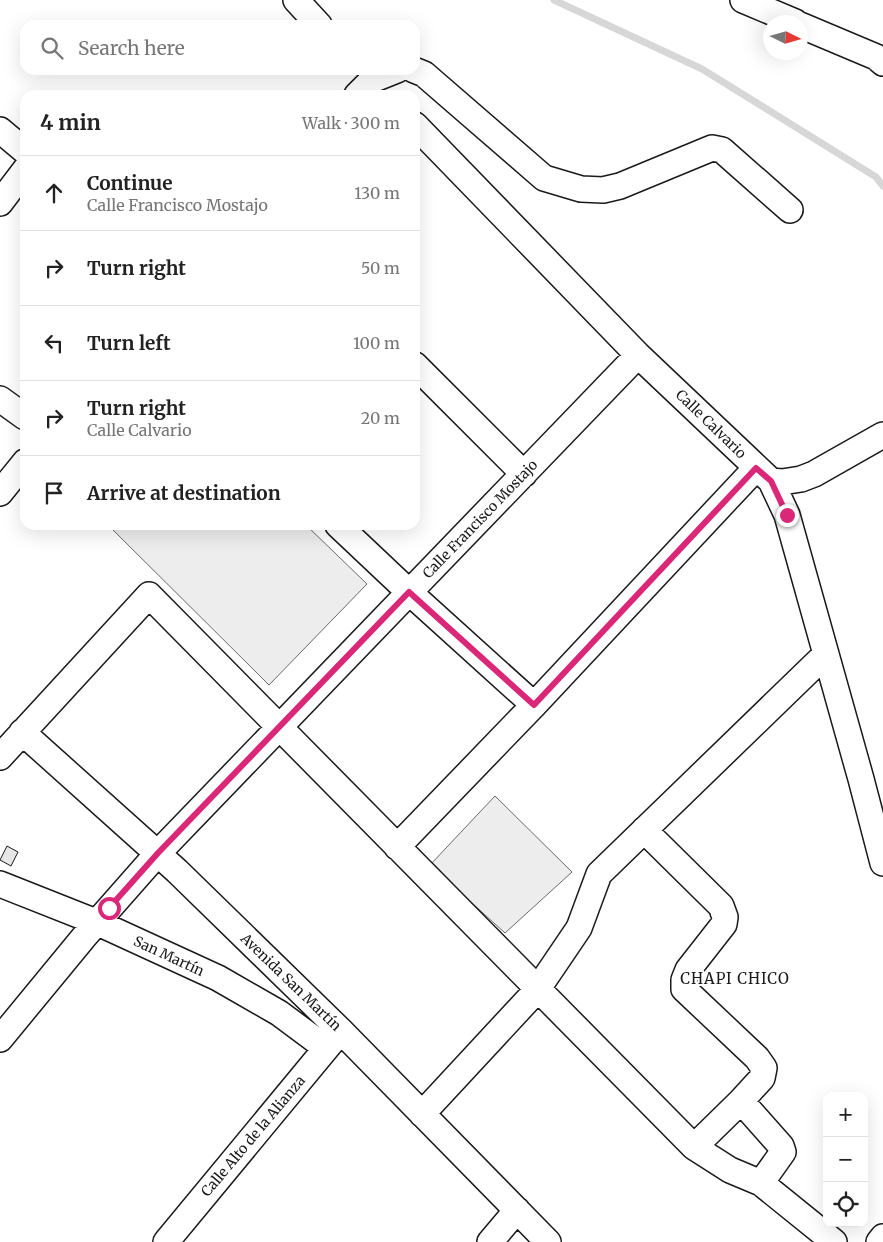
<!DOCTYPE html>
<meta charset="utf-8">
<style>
body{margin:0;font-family:Merriweather,serif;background:#f6f6f6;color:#222}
.controls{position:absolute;right:15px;bottom:15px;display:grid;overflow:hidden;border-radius:10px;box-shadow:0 5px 20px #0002}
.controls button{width:45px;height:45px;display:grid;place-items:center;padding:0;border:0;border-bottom:1px solid #e0e0e0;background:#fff;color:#222;font:25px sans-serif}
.compass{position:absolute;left:763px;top:15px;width:45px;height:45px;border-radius:50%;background:#fff;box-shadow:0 5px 20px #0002;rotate:95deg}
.stop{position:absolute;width:15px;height:15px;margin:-11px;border:4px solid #db2777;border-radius:50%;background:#fff}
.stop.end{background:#db2777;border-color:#fff;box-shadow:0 1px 5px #0008}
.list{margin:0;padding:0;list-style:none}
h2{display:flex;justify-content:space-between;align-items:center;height:65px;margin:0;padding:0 20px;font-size:21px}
h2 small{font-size:16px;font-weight:400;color:#767676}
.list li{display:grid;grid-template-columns:32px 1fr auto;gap:15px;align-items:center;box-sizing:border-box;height:75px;padding:0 20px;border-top:1px solid #e0e0e0}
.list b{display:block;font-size:19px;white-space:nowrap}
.list p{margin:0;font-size:16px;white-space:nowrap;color:#767676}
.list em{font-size:16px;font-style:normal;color:#767676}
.icon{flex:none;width:28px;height:28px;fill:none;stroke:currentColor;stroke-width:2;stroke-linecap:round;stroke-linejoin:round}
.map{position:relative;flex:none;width:883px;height:1242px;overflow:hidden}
.search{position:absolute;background:#fff;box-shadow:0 5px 20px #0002;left:20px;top:20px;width:400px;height:55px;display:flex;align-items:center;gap:12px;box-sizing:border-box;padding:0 18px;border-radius:15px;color:#767676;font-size:19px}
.panel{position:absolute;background:#fff;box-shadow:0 5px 20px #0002;left:20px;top:90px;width:400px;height:440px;border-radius:15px}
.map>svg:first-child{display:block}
</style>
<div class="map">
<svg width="883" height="1242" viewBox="0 0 883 1242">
<rect width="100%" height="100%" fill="#fff"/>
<path fill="#ededed" stroke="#6a6a6a" d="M108 525H306L367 584 269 685Z
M495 796 572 872 505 933 430 865Z"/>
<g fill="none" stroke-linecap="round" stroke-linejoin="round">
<path stroke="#d7d7d7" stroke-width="7" d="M554 0 702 69 876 177 883 186"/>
</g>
<path fill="#e6e6e6" stroke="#1a1a1a" d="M7 846 18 852 11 866 0 860Z"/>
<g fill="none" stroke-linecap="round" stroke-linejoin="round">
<defs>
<path id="minor" d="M296 0 319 25
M743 0 795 22
M800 25 876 57 883 63
M414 70 424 74 544 178 581 189 603 190 620 186 712 148 722 150 790 210
M357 95 372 80 397 70
M415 125 638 355 771 481 787 515 861 779 883 863
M0 130 25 151
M0 203 25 170
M415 365 524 474
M0 399 25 417
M771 481 782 482 801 479 814 474 883 435
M0 493 25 462
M338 525 409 592 534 705
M22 732 177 871 341 1031 548 1242
M0 757 149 595 694 1147 730 1170 761 1183 834 1242
M644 830 721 906 725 917 724 924 688 970 684 980V989L757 1058 764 1068 762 1078 741 1101 694 1147
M397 847 534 705 756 468
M0 884 96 922 218 978 279 1013 326 1048
M0 1039 84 937 158 853 638 355
M741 1101 781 1146 783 1152 761 1183
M422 1114 537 990 579 928 599 874 826 654
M166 1242 338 1034
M490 1242 517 1210
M879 1242 883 1237"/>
</defs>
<use href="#minor" stroke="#1a1a1a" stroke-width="28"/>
<use href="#minor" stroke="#fff" stroke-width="25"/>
</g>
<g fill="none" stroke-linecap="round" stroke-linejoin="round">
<path stroke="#db2777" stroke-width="6" d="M109 908 158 853 409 592 534 705 756 468 771 481 787 515"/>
</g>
<g text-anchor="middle" stroke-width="4" stroke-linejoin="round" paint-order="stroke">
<g font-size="14" fill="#1a1a1a" stroke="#fff">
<text transform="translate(711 424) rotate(44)" y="5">Calle Calvario</text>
<text transform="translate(480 519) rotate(-46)" y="5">Calle Francisco Mostajo</text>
<text transform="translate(169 956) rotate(25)" y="5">San Martín</text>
<text transform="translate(291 982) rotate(44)" y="5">Avenida San Martín</text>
<text transform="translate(253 1136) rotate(-50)" y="5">Calle Alto de la Alianza</text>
</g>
<g font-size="15" letter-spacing="1" fill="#1a1a1a" stroke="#fff">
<text x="735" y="984">CHAPI CHICO</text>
</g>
</g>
</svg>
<div class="controls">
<button>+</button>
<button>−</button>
<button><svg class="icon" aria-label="locate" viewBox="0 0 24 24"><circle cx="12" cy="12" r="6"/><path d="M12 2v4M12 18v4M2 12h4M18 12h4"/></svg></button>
</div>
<svg class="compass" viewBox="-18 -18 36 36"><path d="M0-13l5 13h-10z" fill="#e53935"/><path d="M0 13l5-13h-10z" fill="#767676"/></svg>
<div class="stop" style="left:109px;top:908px"></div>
<div class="stop end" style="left:787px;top:515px"></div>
<div class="search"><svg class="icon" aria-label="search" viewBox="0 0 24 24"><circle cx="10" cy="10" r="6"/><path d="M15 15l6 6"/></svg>Search here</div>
<section class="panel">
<h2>4 min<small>Walk · 300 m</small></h2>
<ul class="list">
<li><svg class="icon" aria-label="ahead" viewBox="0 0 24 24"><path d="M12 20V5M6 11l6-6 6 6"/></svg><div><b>Continue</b><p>Calle Francisco Mostajo</p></div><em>130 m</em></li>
<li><svg class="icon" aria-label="right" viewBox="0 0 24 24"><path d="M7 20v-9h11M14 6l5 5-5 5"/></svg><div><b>Turn right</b></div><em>50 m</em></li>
<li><svg class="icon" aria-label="left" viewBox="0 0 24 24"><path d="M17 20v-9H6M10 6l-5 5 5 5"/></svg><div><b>Turn left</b></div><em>100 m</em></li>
<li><svg class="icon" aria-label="right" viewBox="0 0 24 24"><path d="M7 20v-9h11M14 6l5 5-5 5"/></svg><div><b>Turn right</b><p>Calle Calvario</p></div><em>20 m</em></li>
<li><svg class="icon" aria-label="arrive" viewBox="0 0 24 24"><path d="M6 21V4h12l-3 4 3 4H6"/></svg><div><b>Arrive at destination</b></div></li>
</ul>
</section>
</div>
